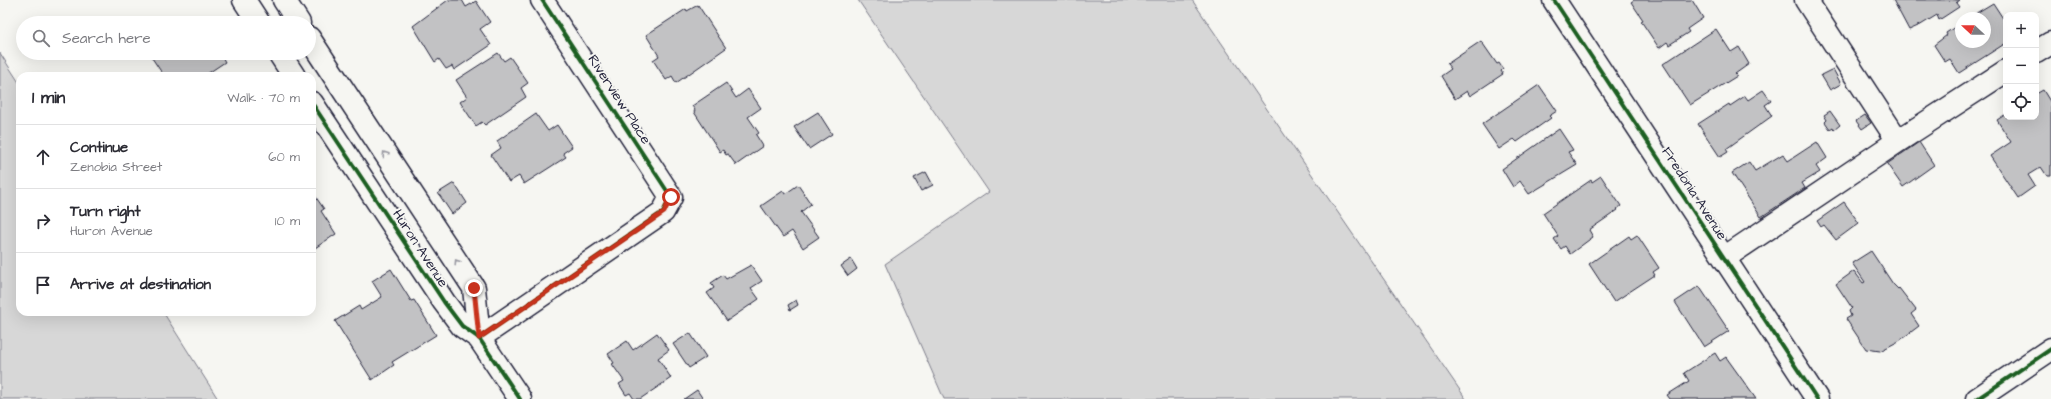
<!DOCTYPE html>
<meta charset="utf-8">
<style>
body{margin:0;font-family:"Architects Daughter",sans-serif;background:#f7f7f7;color:#2b2b33}
.controls{position:absolute;right:12px;top:12px;display:grid;overflow:hidden;border-radius:8px;box-shadow:0 4px 16px #0002}
.controls button{width:36px;height:36px;display:grid;place-items:center;padding:0;border:0;border-bottom:1px solid #e1e1e2;background:#fff;color:#2b2b33;font:20px sans-serif}
.compass{position:absolute;left:1955px;top:12px;width:36px;height:36px;border-radius:50%;background:#fff;box-shadow:0 4px 16px #0002;rotate:292deg}
.stop{position:absolute;width:12px;height:12px;margin:-9px;border:3px solid #c8321e;border-radius:50%;background:#fff}
.stop.end{background:#c8321e;border-color:#fff;box-shadow:0 1px 4px #0008}
.list{margin:0;padding:0;list-style:none}
h2{display:flex;justify-content:space-between;align-items:center;height:52px;margin:0;padding:0 16px;font-size:17px}
h2 small{font-size:13px;font-weight:400;color:#7c7c81}
.list li{display:grid;grid-template-columns:26px 1fr auto;gap:12px;align-items:center;box-sizing:border-box;height:64px;padding:0 16px;border-top:1px solid #e1e1e2}
.list b{display:block;font-size:15px;white-space:nowrap}
.list p{margin:0;font-size:13px;white-space:nowrap;color:#7c7c81}
.list em{font-size:13px;font-style:normal;color:#7c7c81}
.icon{flex:none;width:22px;height:22px;fill:none;stroke:currentColor;stroke-width:2;stroke-linecap:round;stroke-linejoin:round}
.map{position:relative;flex:none;width:2051px;height:399px;overflow:hidden}
.search{position:absolute;background:#fff;box-shadow:0 4px 16px #0002;left:16px;top:16px;width:300px;height:44px;display:flex;align-items:center;gap:10px;box-sizing:border-box;padding:0 14px;border-radius:22px;color:#7c7c81;font-size:15px}
.panel{position:absolute;background:#fff;box-shadow:0 4px 16px #0002;left:16px;top:72px;width:300px;height:244px;border-radius:12px}
.map>svg:first-child{display:block}
</style>
<div class="map">
<svg width="2051" height="399" viewBox="0 0 2051 399">
<rect width="100%" height="100%" fill="#f6f6f2"/>
<filter id="ink" filterUnits="userSpaceOnUse"><feTurbulence type="fractalNoise" baseFrequency=".025" numOctaves="2"/><feDisplacementMap in="SourceGraphic" scale="8" xChannelSelector="R" yChannelSelector="G"/><feConvolveMatrix kernelMatrix="1 2 1 2 8 2 1 2 1" color-interpolation-filters="sRGB"/></filter>
<g filter="url(#ink)">
<path fill="#d7d7d7" stroke="#7c7c89" d="M858 0H1192L1466 399H944L885 264 989 192Z
M0 53 20 84V312H163L218 399H0Z"/>
<path fill="#c2c2c4" stroke="#22223b" d="M448 0H462L466 7 476 1 490 22 480 29 491 45 454 70 452 66 446 69 439 59 435 62 413 26Z
M1634 0H1692L1703 18 1687 29 1689 32 1669 45 1667 42 1659 48 1641 21 1643 20 1631 2Z
M1893 0H1960L1956 3 1959 7 1939 20 1937 15 1919 26 1918 24V26L1909 30Z
M1993 3 2006 23V43L1959 73 1950 59 1945 62 1934 45 1947 35 1946 33 1961 23V42H1985V18H1968Z
M698 5 726 48 676 83 672 76 666 80 653 60 659 56 646 35 686 9 687 11Z
M1716 29 1731 52 1739 47 1749 64 1735 74 1737 76 1690 105 1663 64Z
M1481 41 1497 64 1499 63 1503 69 1501 71 1503 74 1470 96 1467 91 1455 99 1441 76 1451 69 1447 64Z
M154 53H220L225 62 204 76H164L150 55Z
M498 53 504 61 510 57 528 83 521 88 526 97 485 125 482 122 476 126 460 102 467 97 456 80Z
M1833 69 1841 84 1830 90 1821 75Z
M726 83 736 98 748 89 761 108 748 117 759 133 756 135 763 146 736 165 728 154 726 155 723 150 720 152 694 112 695 110 692 106Z
M1539 85 1557 111 1549 116 1551 118 1517 142 1514 139 1499 149 1482 124Z
M1763 90 1771 101 1765 105 1772 116 1726 149 1728 152 1720 157 1698 124 1729 104 1730 106 1745 96 1748 100Z
M2043 90 2051 103V176H2047L2041 167 2028 175 2035 186 2018 198 1990 156 2011 142 1997 120 2006 114V117H2036V94Z
M1830 111 1840 125 1834 130 1833 127 1830 129 1825 122 1827 120 1824 115Z
M818 112 832 134 809 149 794 127Z
M536 114 548 131 557 125 572 147 563 153 566 157 524 184 519 176 509 182 491 155 501 148 497 141Z
M1865 115 1871 123 1862 129 1856 121Z
M1559 129 1573 150 1568 152 1577 165 1529 194 1520 181 1513 187 1502 169Z
M1817 142 1827 158 1816 166 1820 172 1802 183 1805 188 1761 217 1732 173 1749 162 1755 171 1783 154 1788 161Z
M1919 142 1934 165 1903 187 1887 164Z
M926 172 933 185 921 191 914 178Z
M1601 176 1621 206 1617 209 1618 210 1589 230 1593 237 1570 254 1565 246 1561 249 1554 239 1558 236 1543 213 1591 180 1592 182Z
M454 183 467 203 452 214 438 193Z
M798 185 811 204 801 212 819 237 803 248 792 231 783 237 761 206 783 191 785 194Z
M313 193 324 209 321 211 336 234 312 250Z
M1844 202 1859 223 1836 240 1824 225 1821 227 1817 221Z
M1637 235 1659 268 1653 272 1655 275 1614 302 1589 264 1629 236 1631 239Z
M1871 251 1893 284 1898 289 1899 288 1916 310 1911 314 1919 326 1899 341 1880 351 1866 349 1846 319 1851 316 1849 311 1852 308 1836 284 1854 271 1863 283 1865 282 1852 263Z
M851 259 857 269 848 276 841 266Z
M751 265 762 281 751 288 759 299 727 321 707 293 714 288 711 283 723 275 726 279Z
M391 269 411 301 414 300 436 335 392 362 394 365 372 380 335 321 359 306 361 310 382 297 372 281Z
M1699 286 1729 331 1704 347 1675 302Z
M796 300 798 305 790 310 788 305Z
M657 333 669 350 658 358 671 378 640 399H634L630 393 626 395 619 384 624 381 612 364 614 363 608 354 627 341 633 350Z
M690 333 706 357 689 368 673 344Z
M1715 353 1720 361 1726 357 1756 399H1670L1667 395 1689 381 1684 373Z
M697 390 703 399H684Z"/>
<g fill="none" stroke-linecap="round" stroke-linejoin="round">
<defs>
<path id="minor" d="M244 0 259 23
M284 0 299 23
M1554 0 1817 399
M1806 0 1898 141
M309 38 474 288 479 338
M2036 52 2051 43
M279 53 294 76
M312 103 444 302 462 326 479 338 520 399
M1724 258 1898 141 2006 71
M479 338 663 212 671 197 542 0"/>
<path id="major" d="M1977 399 2051 349"/>
</defs>
<use href="#minor" stroke="#22223b" stroke-width="25"/>
<use href="#major" stroke="#22223b" stroke-width="25"/>
<use href="#minor" stroke="#f6f6f2" stroke-width="22"/>
<use href="#major" stroke="#f6f6f2" stroke-width="22"/>
<defs>
<path id="cycleway" d="M1554 0 1817 399
M312 103 444 302 462 326 479 338 520 399
M479 338 663 212 671 197 542 0
M1977 399 2051 349"/>
</defs>
<use href="#cycleway" stroke="#f6f6f2" stroke-width="6"/>
<use href="#cycleway" stroke="#1b5e20" stroke-width="4"/>
</g>
<defs><path id="oneway-chevron" d="M-2-3.5L2.5 0L-2 3.5" fill="none" stroke-width="1.6" stroke-linecap="round" stroke-linejoin="round"/></defs>
<g stroke="#9797a0">
<use href="#oneway-chevron" transform="translate(385 154) rotate(-123)"/>
<use href="#oneway-chevron" transform="translate(457 262) rotate(-123)"/>
</g>
</g>
<g fill="none" stroke-linecap="round" stroke-linejoin="round" filter="url(#ink)">
<path stroke="#c8321e" stroke-width="5" d="M474 288 479 338 664 212 671 197"/>
</g>
<g text-anchor="middle" stroke-width="4" stroke-linejoin="round" paint-order="stroke">
<g font-size="14" fill="#22223b" stroke="#f6f6f2">
<text transform="translate(620 99) rotate(57)" y="5">Riverview Place</text>
<text transform="translate(1695 193) rotate(57)" y="5">Fredonia Avenue</text>
<text transform="translate(421 248) rotate(57)" y="5">Huron Avenue</text>
</g>
</g>
</svg>
<div class="controls">
<button>+</button>
<button>−</button>
<button><svg class="icon" aria-label="locate" viewBox="0 0 24 24"><circle cx="12" cy="12" r="6"/><path d="M12 2v4M12 18v4M2 12h4M18 12h4"/></svg></button>
</div>
<svg class="compass" viewBox="-18 -18 36 36"><path d="M0-13l5 13h-10z" fill="#e53935"/><path d="M0 13l5-13h-10z" fill="#7c7c81"/></svg>
<div class="stop" style="left:671px;top:197px"></div>
<div class="stop end" style="left:474px;top:288px"></div>
<div class="search"><svg class="icon" aria-label="search" viewBox="0 0 24 24"><circle cx="10" cy="10" r="6"/><path d="M15 15l6 6"/></svg>Search here</div>
<section class="panel">
<h2>1 min<small>Walk · 70 m</small></h2>
<ul class="list">
<li><svg class="icon" aria-label="ahead" viewBox="0 0 24 24"><path d="M12 20V5M6 11l6-6 6 6"/></svg><div><b>Continue</b><p>Zenobia Street</p></div><em>60 m</em></li>
<li><svg class="icon" aria-label="right" viewBox="0 0 24 24"><path d="M7 20v-9h11M14 6l5 5-5 5"/></svg><div><b>Turn right</b><p>Huron Avenue</p></div><em>10 m</em></li>
<li><svg class="icon" aria-label="arrive" viewBox="0 0 24 24"><path d="M6 21V4h12l-3 4 3 4H6"/></svg><div><b>Arrive at destination</b></div></li>
</ul>
</section>
</div>
